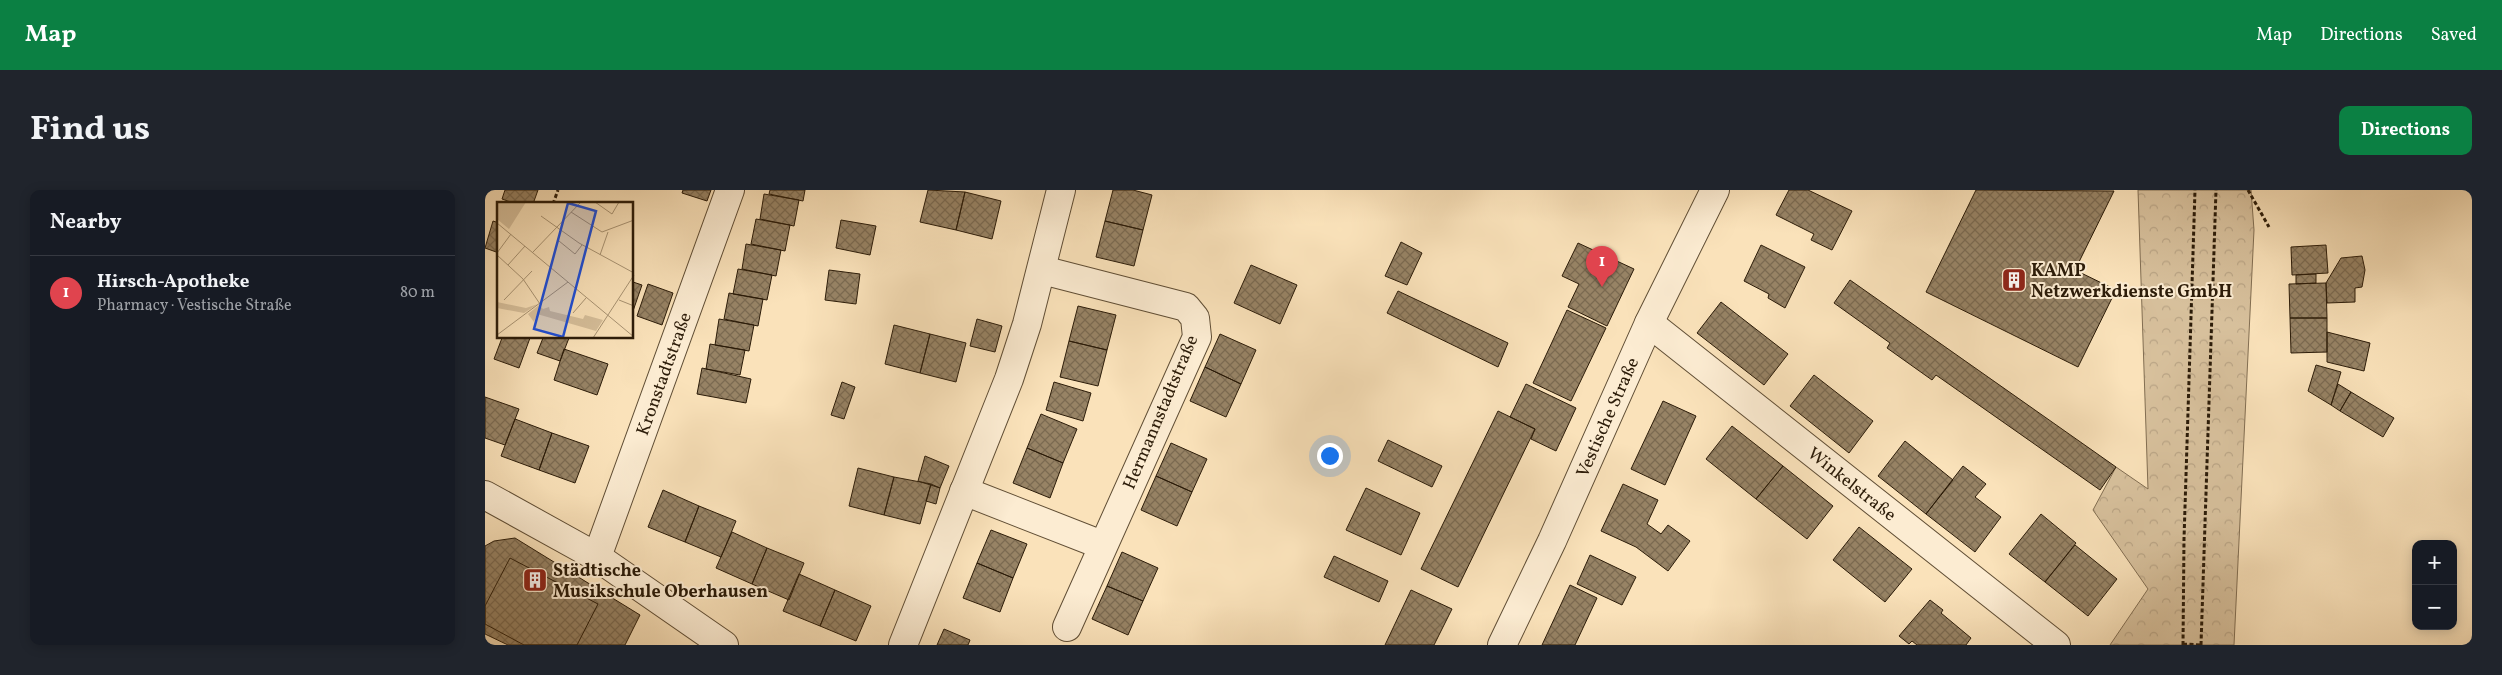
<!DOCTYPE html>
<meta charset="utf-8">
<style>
body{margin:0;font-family:Vollkorn,serif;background:#20242c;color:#f1f3f6}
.controls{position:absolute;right:15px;bottom:15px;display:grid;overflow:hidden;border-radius:10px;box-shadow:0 2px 12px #0003}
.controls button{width:45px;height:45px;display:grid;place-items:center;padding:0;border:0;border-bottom:1px solid #363941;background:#171b24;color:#f1f3f6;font:25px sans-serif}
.you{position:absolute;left:844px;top:265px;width:18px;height:18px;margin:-12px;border:4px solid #fff;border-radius:50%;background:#1a73e8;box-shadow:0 0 0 8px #1a73e833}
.badge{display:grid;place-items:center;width:32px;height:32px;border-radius:50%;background:#0b8043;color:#fff;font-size:16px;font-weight:700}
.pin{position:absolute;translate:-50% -41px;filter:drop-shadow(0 1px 2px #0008)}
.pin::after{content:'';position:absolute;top:26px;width:18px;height:15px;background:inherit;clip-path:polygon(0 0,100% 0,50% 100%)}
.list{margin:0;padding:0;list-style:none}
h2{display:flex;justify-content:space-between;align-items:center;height:65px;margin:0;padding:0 20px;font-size:21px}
h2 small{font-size:16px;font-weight:400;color:#9ea1a6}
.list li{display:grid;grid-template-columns:32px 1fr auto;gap:15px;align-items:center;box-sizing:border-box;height:75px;padding:0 20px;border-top:1px solid #363941}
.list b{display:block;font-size:19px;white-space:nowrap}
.list p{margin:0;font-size:16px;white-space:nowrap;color:#9ea1a6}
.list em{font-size:16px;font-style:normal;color:#9ea1a6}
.map{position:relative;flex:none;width:1987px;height:455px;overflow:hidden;border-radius:10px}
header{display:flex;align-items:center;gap:30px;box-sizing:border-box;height:70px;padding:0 25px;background:#0b8043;color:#fff}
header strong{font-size:24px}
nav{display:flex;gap:28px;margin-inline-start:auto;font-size:18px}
.intro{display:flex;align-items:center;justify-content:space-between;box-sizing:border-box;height:120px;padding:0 30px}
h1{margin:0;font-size:35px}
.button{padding:12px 22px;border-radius:10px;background:#0b8043;color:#fff;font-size:18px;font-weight:700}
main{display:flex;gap:30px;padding:0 30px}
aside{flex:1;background:#171b24;border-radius:10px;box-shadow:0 2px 12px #0003}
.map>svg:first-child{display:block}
</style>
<header>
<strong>Map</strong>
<nav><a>Map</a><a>Directions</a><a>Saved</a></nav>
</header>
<div class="intro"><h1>Find us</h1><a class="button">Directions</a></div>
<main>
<aside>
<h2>Nearby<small></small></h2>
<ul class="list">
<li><span class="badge" style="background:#e0444e">1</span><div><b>Hirsch-Apotheke</b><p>Pharmacy · Vestische Straße</p></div><em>80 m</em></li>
</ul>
</aside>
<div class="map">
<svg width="1987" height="455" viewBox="0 0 1987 455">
<defs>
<pattern id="forest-crowns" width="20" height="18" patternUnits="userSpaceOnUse" patternTransform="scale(1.25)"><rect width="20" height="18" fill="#d7c09c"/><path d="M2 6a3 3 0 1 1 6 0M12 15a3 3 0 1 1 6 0" fill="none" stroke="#b9a485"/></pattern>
<pattern id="building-cross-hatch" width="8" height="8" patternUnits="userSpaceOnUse" patternTransform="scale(1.25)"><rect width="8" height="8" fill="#978365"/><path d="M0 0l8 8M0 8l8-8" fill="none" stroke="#7b6a51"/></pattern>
</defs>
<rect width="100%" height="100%" fill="#fae2ba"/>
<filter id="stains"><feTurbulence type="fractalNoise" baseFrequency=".004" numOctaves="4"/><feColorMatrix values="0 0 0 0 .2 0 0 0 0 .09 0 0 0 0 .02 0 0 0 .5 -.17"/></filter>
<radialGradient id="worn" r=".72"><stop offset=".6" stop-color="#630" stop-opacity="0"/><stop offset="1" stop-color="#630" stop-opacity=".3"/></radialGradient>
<path fill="url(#forest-crowns)" stroke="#826e52" d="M1653 0H1766L1769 40 1749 455H1625L1663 399 1608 320 1631 277 1663 299Z"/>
<path fill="url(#building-cross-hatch)" stroke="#2c1c09" d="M20 0H53L48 14H31L17 9Z
M198 0H226L222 11 197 3Z
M285 0H320L318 11 284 4Z
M443 0 480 2 471 40 435 32Z
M628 0H648L667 5 658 40 620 31Z
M1304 0H1323L1367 21 1347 60 1326 50 1329 44 1291 25Z
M1491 0 1629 1 1590 80 1631 100 1593 177 1441 102Z
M480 2 516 11 507 49 471 40Z
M279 4 314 10 309 36 275 29Z
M271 29 305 35 300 61 266 54Z
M356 30 391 36 385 65 351 58Z
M8 31 14 33V63L0 58Z
M620 31 658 40 649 76 611 67Z
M916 52 937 63 922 95 900 86Z
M1093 53 1149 79 1122 136 1083 117 1094 94 1077 86Z
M261 54 296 60 291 86 257 79Z
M1276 55 1320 77 1300 118 1283 108 1284 104 1259 91Z
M1841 55 1843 83 1807 85 1806 57Z
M1877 66 1880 80 1877 97 1870 98V112L1842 113 1841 93 1856 68Z
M766 75 812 95 795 134 749 113Z
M253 79 287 85 282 110 248 104Z
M344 80 375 84 371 114 340 110Z
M1831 84V93L1811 94V85Z
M1365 90 1631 277 1615 300 1451 185 1447 190 1402 158 1405 153 1349 113Z
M148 92 157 95 148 121Z
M1841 93 1842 128H1805L1804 94Z
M163 94 188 103 177 135 152 126Z
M913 101 1023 153 1013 177 902 123Z
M244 103 278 109 273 136 239 129Z
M1236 112 1303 164 1279 195 1212 143Z
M593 116 631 125 622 160 584 151Z
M1082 120 1121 138 1086 211 1048 193Z
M1805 128H1842V162L1806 163Z
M234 129 269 135 264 161 230 155Z
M492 129 517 136 510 162 485 156Z
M409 135 445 144 435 183 400 174Z
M1842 142 1885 153 1879 181 1842 172Z
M445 144 481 153 471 192 435 183Z
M735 144 771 160 756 194 720 177Z
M17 148H45L34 178 9 169Z
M58 148H84L75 171 52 163Z
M584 151 622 160 613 196 575 187Z
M225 154 260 160 255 185 221 179Z
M79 159 123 174 112 205 69 190Z
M1831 175 1856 182 1846 215 1823 201Z
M720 177 756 194 741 227 705 211Z
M217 178 266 189 261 213 212 204Z
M1329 185 1388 231 1364 263 1305 216Z
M357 192 370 197 359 229 346 225Z
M569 192 606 203 598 231 561 220Z
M1041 194 1091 218 1071 261 1046 249 1050 239 1025 227Z
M1853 194 1866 202 1855 221 1846 215Z
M1866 202 1909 228 1898 247 1855 221Z
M0 207 34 219 20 255 0 248Z
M1178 211 1211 226 1180 295 1146 279Z
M1013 221 1050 239 973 397 936 379Z
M556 224 592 239 578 273 542 258Z
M30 229 67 243 54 280 16 266Z
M1247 236 1298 276 1271 309 1221 269Z
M67 243 104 256 90 293 54 280Z
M903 250 957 276 947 297 893 271Z
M1420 251 1468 290 1441 324 1393 286Z
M686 253 722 269 707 302 671 286Z
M542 258 578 273 565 308 528 293Z
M440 266 464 276 455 298 433 291Z
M1298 276 1348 316 1322 349 1271 309Z
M1478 276 1501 294 1490 307 1516 327 1490 362 1441 324Z
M373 278 409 287 399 325 364 316Z
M671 286 707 302 692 336 656 320Z
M409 287 446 294 435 334 399 325Z
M446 294 455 298 451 314 441 311Z
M1138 294 1173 310 1162 334 1176 344 1183 335 1205 351 1183 381 1151 357 1116 341Z
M881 298 935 323 916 365 861 340Z
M178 300 214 316 200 352 163 337Z
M214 316 251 331 236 367 200 352Z
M1556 324 1591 353 1560 392 1524 364Z
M1374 337 1427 379 1400 412 1348 370Z
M506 340 542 354 528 388 492 373Z
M247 342 282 358 267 394 231 378Z
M30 348 155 425 140 455H23L0 444V356L9 351Z
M1590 355 1632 389 1603 426 1560 392Z
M282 358 319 373 304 410 267 394Z
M637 362 673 378 658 411 622 396Z
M1105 365 1151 387 1137 415 1092 394Z
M849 366 903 391 894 412 839 387Z
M25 368 113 414 92 455H39L0 434V416Z
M492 373 528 388 515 422 478 408Z
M314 384 350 400 335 436 298 421Z
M1085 395 1112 408 1090 455H1057Z
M622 396 658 411 643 445 607 429Z
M350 400 386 416 371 451 335 436Z
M926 400 967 419 949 455H900Z
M1445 410 1458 420 1456 423 1486 448 1481 455H1432L1427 451 1424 454 1414 446Z
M459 439 485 450 483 455H452Z"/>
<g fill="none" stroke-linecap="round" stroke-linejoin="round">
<defs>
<g id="minor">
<path d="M557 80 701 117 710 128 712 147 582 437"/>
<path id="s1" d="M1164 133 1571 455"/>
<path d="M479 301 617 355"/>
<path d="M0 305 112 367 239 455"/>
<path id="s2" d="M112 367 245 0"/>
<path d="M418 455 524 189 542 134 576 0"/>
</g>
<g id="tertiary">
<path id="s3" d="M1017 455 1067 351 1164 133 1230 0"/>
</g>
</defs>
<use href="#minor" stroke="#604e35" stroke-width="30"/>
<use href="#tertiary" stroke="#604e35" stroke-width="30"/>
<path stroke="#2c1c09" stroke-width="3" stroke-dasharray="4 2.5" stroke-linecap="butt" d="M1763 0 1784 37
M68 14 73 0
M1698 454 1716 455
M1698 455 1699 349 1710 0
M1716 455 1731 0"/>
<use href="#minor" stroke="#fcecd2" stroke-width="28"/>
<use href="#tertiary" stroke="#fcecd2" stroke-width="28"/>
</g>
<defs>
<symbol id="building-square" viewBox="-11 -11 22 22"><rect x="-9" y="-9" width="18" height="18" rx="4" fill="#8f2418" stroke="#fcecd2"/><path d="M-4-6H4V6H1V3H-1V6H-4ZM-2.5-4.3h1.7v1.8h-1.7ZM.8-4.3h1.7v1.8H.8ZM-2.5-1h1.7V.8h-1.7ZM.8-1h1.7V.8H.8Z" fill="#fff"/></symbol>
</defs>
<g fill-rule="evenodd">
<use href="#building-square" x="1515" y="76" width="28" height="28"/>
<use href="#building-square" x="36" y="376" width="28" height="28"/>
</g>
<g text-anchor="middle" stroke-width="4" stroke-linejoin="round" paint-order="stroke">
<g font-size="18" font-weight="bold" fill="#2c1c09" stroke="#fcecd2" text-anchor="start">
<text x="1546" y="86">KAMP<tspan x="1546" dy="21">Netzwerkdienste GmbH</tspan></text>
<text x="68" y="386">Städtische<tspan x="68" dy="21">Musikschule Oberhausen</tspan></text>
</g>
<g font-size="18" fill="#2c1c09" stroke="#fcecd2">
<text dy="6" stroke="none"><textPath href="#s2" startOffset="195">Kronstadtstraße</textPath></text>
<text transform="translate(675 222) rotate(-67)" y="6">Hermannstadtstraße</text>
<text dy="6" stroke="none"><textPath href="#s3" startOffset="251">Vestische Straße</textPath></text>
<text dy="6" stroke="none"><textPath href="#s1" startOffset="259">Winkelstraße</textPath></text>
</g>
</g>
<g transform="translate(12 12)">
<rect width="136" height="136" fill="#fae2ba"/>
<path d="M0 0H29L12 27 0 17ZM0 100 29 106 41 102 27 111 0 106Z" fill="#d7c09c"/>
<path d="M42 103 46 107 52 105 53 109 86 117 88 113 106 118 99 129 40 112 37 120 31 112Z" fill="#d7c09c"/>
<path fill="none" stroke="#a89373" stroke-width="1" d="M98 0 115 12 122 0M74 10 105 30 137 18M44 14 82 41 137 71M0 21 137 135M62 39 78 52 85 43M36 50 84 0M0 51 14 32M0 53 26 77 43 102M103 53 111 30M11 63 28 44M7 98 35 69M122 98 137 104M76 111 89 96M0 133 71 80M96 136 137 73"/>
<path fill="#1d4ed8" fill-opacity="0.15" stroke="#1d4ed8" stroke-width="2.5" d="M71 1 99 9 66 135 37 127Z"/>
<rect width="136" height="136" fill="none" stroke="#2c1c09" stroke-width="2.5"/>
</g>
<rect width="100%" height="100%" filter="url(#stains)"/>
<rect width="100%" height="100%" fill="url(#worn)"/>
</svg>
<div class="controls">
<button>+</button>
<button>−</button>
</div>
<div class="you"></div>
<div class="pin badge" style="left:1117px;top:97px;background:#e0444e">1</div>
</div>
</main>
